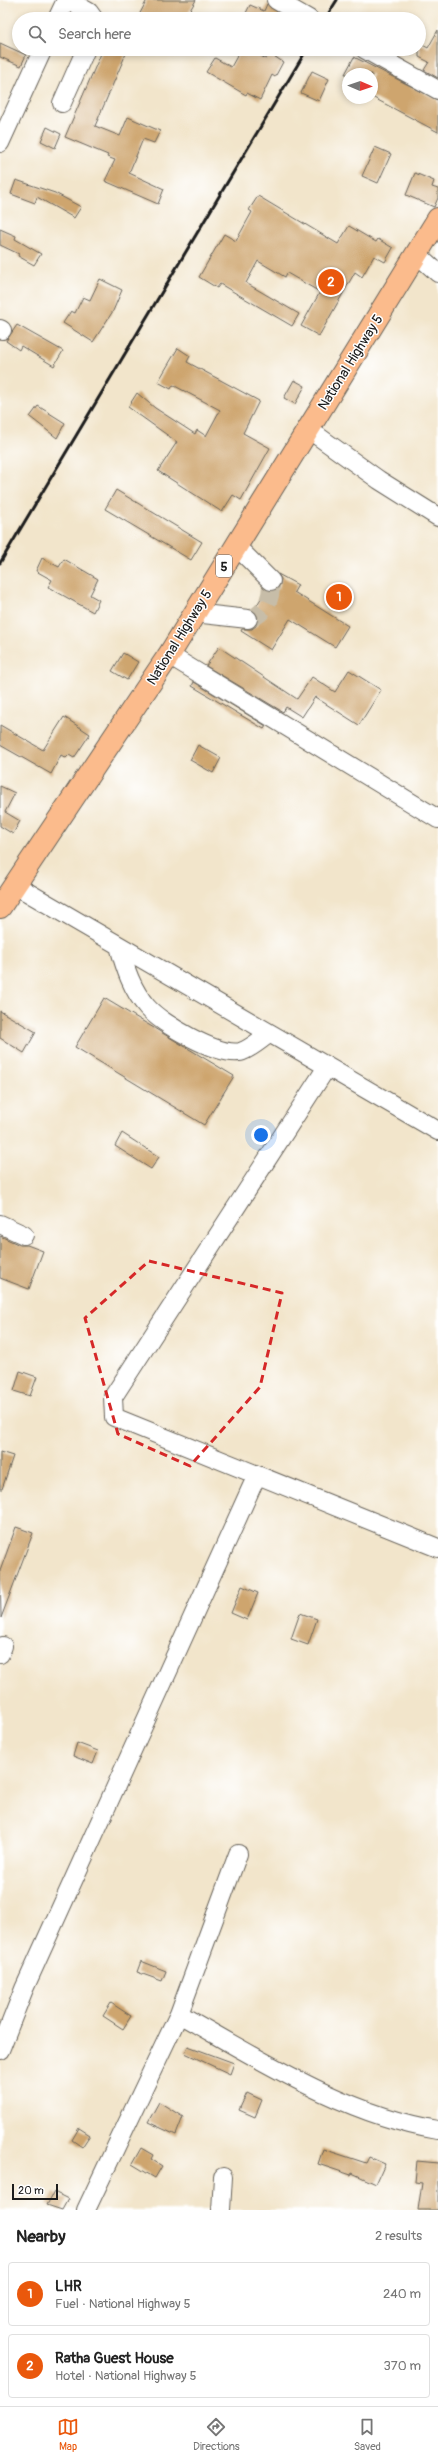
<!DOCTYPE html>
<meta charset="utf-8">
<style>
body{margin:0;font-family:Pangolin,sans-serif;background:#f2f2f2;color:#222}
.compass{position:absolute;left:342px;top:68px;width:36px;height:36px;border-radius:50%;background:#fff;box-shadow:0 2px 6px #0003;rotate:92deg}
.scale{position:absolute;left:12px;bottom:10px;width:46px;box-sizing:border-box;padding-left:4px;border:2px solid #1c1c1c;border-top:0;font-size:11px;line-height:14px;white-space:nowrap;color:#1c1c1c;-webkit-text-stroke:3px #fff;paint-order:stroke}
.you{position:absolute;left:261px;top:1135px;width:14px;height:14px;margin:-10px;border:3px solid #fff;border-radius:50%;background:#1a73e8;box-shadow:0 0 0 6px #1a73e833}
.badge{display:grid;place-items:center;width:26px;height:26px;border-radius:50%;background:#ea580c;color:#fff;font-size:13px;font-weight:700}
.pin{position:absolute;translate:-50% -50%;border:2px solid #fff;box-shadow:0 1px 4px #0006}
.list{margin:0;padding:0;list-style:none}
h2{display:flex;justify-content:space-between;align-items:center;height:52px;margin:0;padding:0 16px;font-size:17px}
h2 small{font-size:13px;font-weight:400;color:#767676}
.list li{display:grid;grid-template-columns:26px 1fr auto;gap:12px;align-items:center;box-sizing:border-box;height:64px;margin:0 8px 8px;padding:0 8px;border:1px solid #e0e0e0;border-radius:4px}
.list b{display:block;font-size:15px;white-space:nowrap}
.list p{margin:0;font-size:13px;white-space:nowrap;color:#767676}
.list em{font-size:13px;font-style:normal;color:#767676}
.icon{flex:none;width:22px;height:22px;fill:none;stroke:currentColor;stroke-width:2;stroke-linecap:round;stroke-linejoin:round}
.map{position:relative;flex:none;width:438px;height:2210px;overflow:hidden}
.search{position:absolute;background:#fff;box-shadow:0 2px 6px #0003;left:12px;right:12px;top:12px;height:44px;display:flex;align-items:center;gap:10px;box-sizing:border-box;padding:0 14px;border-radius:22px;color:#767676;font-size:15px}
.sheet{height:196px;background:#fff}
nav{display:flex;justify-content:space-around;align-items:center;box-sizing:border-box;height:56px;border-top:1px solid #e0e0e0;background:#fff;font-size:11px;color:#767676}
nav a{display:grid;justify-items:center;gap:2px}
nav .on{color:#ea580c}
.map>svg:first-child{display:block}
</style>
<div class="map">
<svg width="438" height="2210" viewBox="0 0 438 2210">
<rect width="100%" height="100%" fill="#fff"/>
<filter id="ink" filterUnits="userSpaceOnUse"><feTurbulence type="fractalNoise" baseFrequency=".025" numOctaves="2"/><feDisplacementMap in="SourceGraphic" scale="8" xChannelSelector="R" yChannelSelector="G"/><feConvolveMatrix kernelMatrix="1 2 1 2 8 2 1 2 1" color-interpolation-filters="sRGB"/></filter>
<filter id="wash" filterUnits="userSpaceOnUse"><feTurbulence type="fractalNoise" baseFrequency=".012" numOctaves="4" result="noise"/><feDisplacementMap in="SourceGraphic" scale="16" xChannelSelector="R" yChannelSelector="G"/><feGaussianBlur stdDeviation="0.9" result="paint"/><feColorMatrix in="noise" values="0 0 0 0 0 0 0 0 0 0 0 0 0 0 0 0 0 1.4 0 .05"/><feComposite in="paint" operator="in"/></filter>
<g filter="url(#wash)">
<rect width="100%" height="100%" fill="#f2e5cb"/>
<g id="blocks">
<path fill="#cea56e" d="M147 0H196L185 19H137Z
M267 4 288 19H243L250 5 264 11Z
M438 30V78L424 70 429 62 419 57V43L428 48Z
M0 43 26 55 21 66 0 57Z
M103 49H128L95 126 120 136 128 117 160 131 154 143 143 139 129 173 164 189 158 204 105 181 115 160 107 157 108 155 65 137Z
M241 49H249L266 59 269 53 283 62 275 77 272 75 260 100 247 93 246 95 206 72 215 58 231 67Z
M354 57 438 100V132L372 97V74H345Z
M312 71 329 79 319 101 301 93Z
M47 127 61 134 55 148 41 141Z
M375 147 391 154 378 183 362 176Z
M415 173 434 181 432 187 438 189V198L434 207 406 195Z
M16 180 55 193 81 207 74 218 37 197 35 203 11 194Z
M258 196 338 244 349 226 376 242 378 239 393 248 385 262 374 256 362 277 355 272 319 336 301 326 320 292 287 273 285 277 258 261 246 283 299 314 292 326 220 284 217 288 199 277 224 234 236 241 252 212 249 210Z
M0 229 16 236 15 239 41 254 34 265 18 256 19 254 0 245Z
M100 279 122 290 113 311 93 342 63 323 71 311 75 313 83 297 90 300Z
M17 325 63 351 54 366 21 346 19 350 6 341Z
M178 348 190 356 187 362 259 401 243 433 270 448 241 500 233 495 222 512 158 471 177 442 128 407 137 393 155 408 195 434 197 430 206 436 220 410 173 385 171 389 158 382Z
M294 380 305 386 295 404 284 398Z
M38 406 65 423 57 438 30 417Z
M116 490 202 542 191 560 105 509Z
M42 558 59 567 64 559 98 579 90 595 99 600 93 612 48 587 52 580 36 571Z
M278 574 298 585 294 592 348 626 335 647 290 619 271 650 241 631 242 629H252L257 625 258 615 254 610 266 590 273 591 279 588 281 579Z
M219 647 297 699 312 677 335 692 349 670 381 690 359 725 315 697 302 717 286 707 283 712 206 666Z
M123 653 138 662 127 680 112 671Z
M194 682 266 726 264 729 192 686Z
M64 717 90 734 74 758 69 755 66 758 61 755 51 774 0 745V725L43 750Z
M198 745 221 758 213 773 190 760Z
M0 786 15 793 5 812 20 821 13 834 0 826Z
M104 998 234 1076 204 1125 75 1047Z
M0 1011 36 1032 24 1053 0 1038Z
M122 1133 159 1157 151 1169 115 1146Z
M0 1236 20 1245H27L43 1251 29 1289 0 1278Z
M20 1371 37 1377 30 1396 14 1391Z
M0 1452 13 1456 2 1489H0Z
M16 1527 33 1533 1 1618 0 1571Z
M242 1586 258 1593 247 1620 231 1613Z
M300 1613 317 1619 308 1645 291 1639Z
M77 1743 98 1751 93 1764 73 1756Z
M141 1961 166 1971 162 1981 137 1972Z
M111 2003 131 2016 123 2029 103 2016Z
M188 2046 234 2063 230 2074 185 2053Z
M247 2093 262 2100 255 2117 239 2110Z
M159 2102 183 2117 176 2135 148 2122Z
M79 2128 90 2135 82 2147 72 2140Z
M141 2148 153 2155 151 2159 162 2166 155 2178 132 2164Z
M323 2149 366 2163 369 2157 385 2164 376 2184 352 2173 351 2175 318 2164Z
M417 2161 438 2163V2210H418L422 2183 415 2182Z
M54 2192 68 2199 62 2210 47 2205Z"/>
</g>
</g>
<g filter="url(#ink)">
<use href="#blocks" fill-opacity="0" stroke="#676259" stroke-width="1"/>
<g fill="none" stroke-linecap="round" stroke-linejoin="round">
<path stroke="#c7bda8" stroke-width="18" stroke-dasharray="18 9" stroke-linecap="butt" d="M248 619C266 615 272 597 271 581"/>
<defs>
<path id="minor" d="M68 0 89 12 94 19
M276 0 309 19
M57 19 66 0
M364 49 438 90
M62 103 86 49
M0 143 43 49
M417 254 438 273
M0 329 2 330
M308 429 379 480 438 517
M236 546 271 581
M194 613 248 619
M169 655 438 819
M15 885 438 1131
M119 946C125 968 132 990 147 1007 162 1024 217 1056 240 1052 249 1050 261 1039 269 1034
M327 1067 113 1397 114 1417 438 1548
M0 1224 24 1235
M0 1654 3 1646
M179 2014C259 2059 346 2115 438 2130
M0 2050 24 1989 257 1475
M86 2210 179 2014 238 1854
M221 2210 223 2177"/>
<path id="highway" d="M0 907 169 655 438 219"/>
</defs>
<use href="#minor" stroke="#676259" stroke-width="20"/>
<use href="#highway" stroke="#676259" stroke-width="24"/>
<use href="#minor" stroke="#fff" stroke-width="18"/>
<use href="#highway" stroke="#fbbb8c" stroke-width="22"/>
<path stroke="#1c1c1c" stroke-width="3" d="M325 19 337 0
M0 563 307 49"/>
</g>
</g>
<path fill="none" stroke="#d62828" stroke-width="3" stroke-dasharray="8 5" stroke-linejoin="round" d="M149 1261 282 1293 260 1387 190 1466 118 1434 85 1318Z"/>
<g text-anchor="middle" stroke-width="3" stroke-linejoin="round" paint-order="stroke">
<rect fill="#fff" stroke="#606060" stroke-width="1" x="216" y="555" width="16" height="22" rx="3"/>
<g font-size="13" font-weight="bold" fill="#1c1c1c">
<text x="224" y="571">5</text>
</g>
<g font-size="14" fill="#1c1c1c" stroke="#fff">
<text transform="translate(350 362) rotate(-58)" y="5">National Highway 5</text>
<text transform="translate(179 637) rotate(-58)" y="5">National Highway 5</text>
</g>
</g>
</svg>
<svg class="compass" viewBox="-18 -18 36 36"><path d="M0-13l5 13h-10z" fill="#e53935"/><path d="M0 13l5-13h-10z" fill="#767676"/></svg>
<div class="scale">20 m</div>
<div class="you"></div>
<div class="pin badge" style="left:339px;top:597px">1</div>
<div class="pin badge" style="left:331px;top:282px">2</div>
<div class="search"><svg class="icon" aria-label="search" viewBox="0 0 24 24"><circle cx="10" cy="10" r="6"/><path d="M15 15l6 6"/></svg>Search here</div>
</div>
<section class="sheet">
<h2>Nearby<small>2 results</small></h2>
<ul class="list">
<li><span class="badge">1</span><div><b>LHR</b><p>Fuel · National Highway 5</p></div><em>240 m</em></li>
<li><span class="badge">2</span><div><b>Ratha Guest House</b><p>Hotel · National Highway 5</p></div><em>370 m</em></li>
</ul>
</section>
<nav>
<a class="on"><svg class="icon" aria-label="map" viewBox="0 0 24 24"><path d="M3 6l6-2 6 2 6-2v14l-6 2-6-2-6 2zM9 4v14M15 6v14"/></svg>Map</a>
<a><svg class="icon" aria-label="directions" viewBox="0 0 24 24"><path d="M12 3l9 9-9 9-9-9zM9 14v-3h6M13 9l2 2-2 2"/></svg>Directions</a>
<a><svg class="icon" aria-label="saved" viewBox="0 0 24 24"><path d="M7 4h10v16l-5-4-5 4z"/></svg>Saved</a>
</nav>
